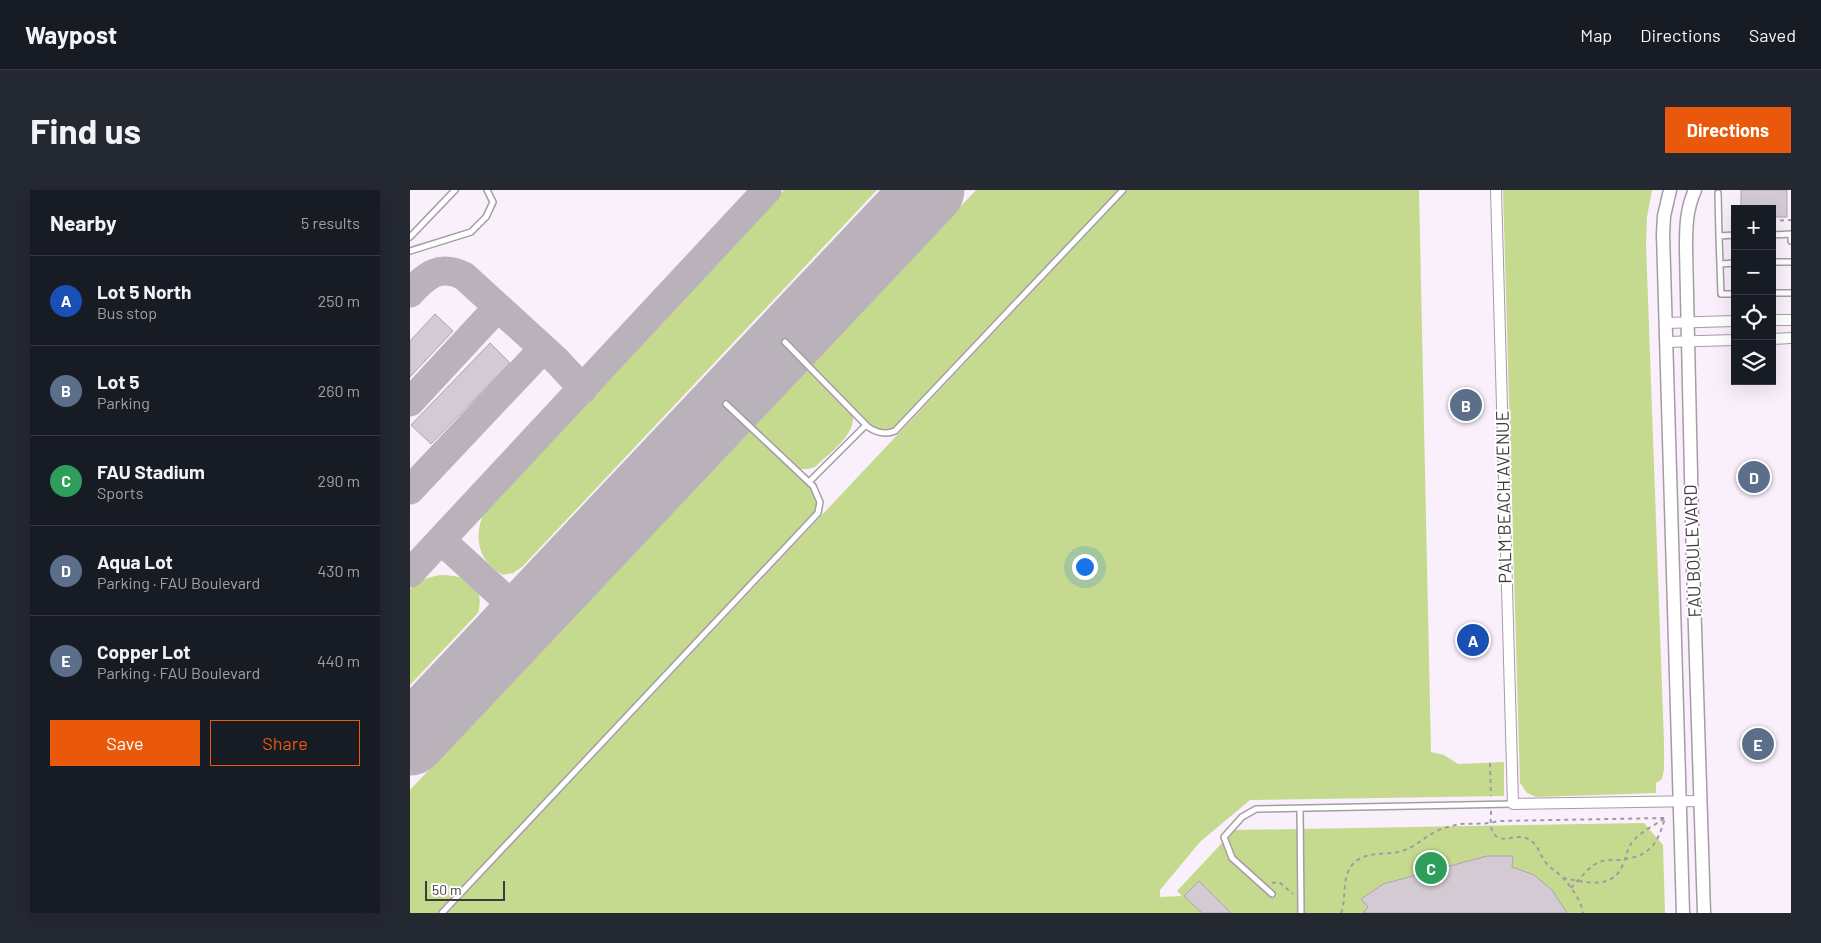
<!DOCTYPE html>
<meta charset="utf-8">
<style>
body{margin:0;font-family:Barlow,sans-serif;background:#242831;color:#f1f3f6}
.controls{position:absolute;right:15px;top:15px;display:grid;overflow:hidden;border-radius:0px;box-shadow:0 5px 20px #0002}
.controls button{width:45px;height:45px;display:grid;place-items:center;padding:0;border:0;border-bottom:1px solid #363941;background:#171b24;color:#f1f3f6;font:25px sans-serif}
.scale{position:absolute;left:15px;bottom:12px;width:80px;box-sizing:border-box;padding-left:5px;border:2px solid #3f3b3f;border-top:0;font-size:14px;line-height:18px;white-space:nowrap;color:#3f3b3f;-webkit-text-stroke:4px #fff;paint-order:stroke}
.you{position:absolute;left:674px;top:376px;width:18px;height:18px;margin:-12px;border:4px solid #fff;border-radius:50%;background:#1a73e8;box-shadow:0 0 0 8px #1a73e833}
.badge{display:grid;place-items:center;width:32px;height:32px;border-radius:50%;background:#ea580c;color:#fff;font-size:16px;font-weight:700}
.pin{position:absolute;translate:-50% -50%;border:2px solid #fff;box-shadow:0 1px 5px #0006}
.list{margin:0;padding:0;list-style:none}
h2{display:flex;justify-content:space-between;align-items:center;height:65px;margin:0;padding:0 20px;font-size:21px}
h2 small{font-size:16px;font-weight:400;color:#9ea1a6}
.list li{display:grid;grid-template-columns:32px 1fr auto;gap:15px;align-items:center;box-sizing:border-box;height:90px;padding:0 20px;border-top:1px solid #363941}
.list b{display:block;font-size:19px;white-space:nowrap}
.list p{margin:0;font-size:16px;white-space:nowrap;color:#9ea1a6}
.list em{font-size:16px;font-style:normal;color:#9ea1a6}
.actions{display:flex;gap:10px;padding:15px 20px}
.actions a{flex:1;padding:11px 0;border:1px solid #ea580c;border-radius:0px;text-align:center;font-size:18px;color:#ea580c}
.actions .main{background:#ea580c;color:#fff}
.icon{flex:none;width:28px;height:28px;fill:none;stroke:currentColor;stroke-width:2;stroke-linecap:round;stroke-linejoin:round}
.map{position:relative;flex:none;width:1381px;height:723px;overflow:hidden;border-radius:0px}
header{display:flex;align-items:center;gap:30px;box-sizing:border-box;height:70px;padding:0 25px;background:#171b24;border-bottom:1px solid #363941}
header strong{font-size:24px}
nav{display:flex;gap:28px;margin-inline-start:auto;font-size:18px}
.intro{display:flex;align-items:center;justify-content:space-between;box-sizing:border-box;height:120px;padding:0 30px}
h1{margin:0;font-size:35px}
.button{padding:12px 22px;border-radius:0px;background:#ea580c;color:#fff;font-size:18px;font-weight:700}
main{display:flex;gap:30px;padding:0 30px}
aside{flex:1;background:#171b24;border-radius:0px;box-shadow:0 5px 20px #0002}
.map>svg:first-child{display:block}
</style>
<header>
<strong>Waypost</strong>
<nav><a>Map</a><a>Directions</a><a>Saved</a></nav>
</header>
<div class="intro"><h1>Find us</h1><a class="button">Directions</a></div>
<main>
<aside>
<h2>Nearby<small>5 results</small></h2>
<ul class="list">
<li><span class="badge" style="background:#1a4fb4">A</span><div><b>Lot 5 North</b><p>Bus stop</p></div><em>250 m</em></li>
<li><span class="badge" style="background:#5c6f8a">B</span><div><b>Lot 5</b><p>Parking</p></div><em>260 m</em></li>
<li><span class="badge" style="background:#2e9e5b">C</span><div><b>FAU Stadium</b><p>Sports</p></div><em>290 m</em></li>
<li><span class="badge" style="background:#5c6f8a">D</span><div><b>Aqua Lot</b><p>Parking · FAU Boulevard</p></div><em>430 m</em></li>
<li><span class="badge" style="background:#5c6f8a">E</span><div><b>Copper Lot</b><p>Parking · FAU Boulevard</p></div><em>440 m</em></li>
</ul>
<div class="actions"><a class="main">Save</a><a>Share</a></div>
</aside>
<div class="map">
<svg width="1381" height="723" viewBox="0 0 1381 723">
<rect width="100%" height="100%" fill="#faf0fb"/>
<path fill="#c6da8f" d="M374 0H467L112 377 103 383 93 385C65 369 64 345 75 319L193 187Z
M566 0H713L485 241H465L443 223C446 246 420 262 405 277L398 279H386L403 296 410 318 32 723H0V600Z
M718 0H1009L1021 562 1034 565 1048 574 1094 572V606L840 610 790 652 750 700V707L772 706 767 701 824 640 1234 633 1253 655 1255 723H37Z
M1093 0H1242L1237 27 1236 54 1254 552V580L1252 589 1246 593V603L1126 607 1117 603 1110 593Z
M30 385C55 385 76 394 68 423L0 495V399C8 391 18 387 30 385Z"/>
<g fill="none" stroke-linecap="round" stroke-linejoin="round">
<path stroke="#bab2ba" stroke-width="29" d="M492 29 497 12 496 0
M0 103C17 85 29 74 54 86L147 171 173 199
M0 212 88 117
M0 300 133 159
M31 350 115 427
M0 383 357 0"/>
<path stroke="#bab2ba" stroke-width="71" d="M0 550 519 0"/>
</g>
<path fill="#d3cad4" stroke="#ada4ae" d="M1331 0H1377V27H1362V19H1331Z
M25 124 43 141 0 187V151Z
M80 153 100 173 21 254 1 235Z
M1077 666H1103L1102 677 1124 685 1142 700 1157 723H953L958 717 951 709 973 694Z
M789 691 821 723H792L774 706Z"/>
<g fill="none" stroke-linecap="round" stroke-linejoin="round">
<defs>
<path id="service" d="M1308 3 1309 46 1325 45
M1362 45 1381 44V51
M1309 46 1311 104H1325
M0 47 45 0
M0 61 61 42 76 27 83 12 77 0
M1362 72H1381
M1310 74 1325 73
M1362 103H1381
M375 152 458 237C467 243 476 245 485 241L713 0
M399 292 456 235
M890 618 891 723
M862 704 822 668 814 647 832 627 846 619 1103 614
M32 723 408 323 410 312 403 296 316 214"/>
<path id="minor" d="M1086 0 1103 614 1291 611
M1362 130H1381
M1256 133 1325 131
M1362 149 1381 148
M1256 152 1325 150"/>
<path id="tertiary" d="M1260 0 1254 26 1253 44 1273 723
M1285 0C1276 20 1276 38 1276 59L1283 375 1294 723"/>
</defs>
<use href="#service" stroke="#a59ca6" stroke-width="8"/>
<use href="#minor" stroke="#a59ca6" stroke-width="12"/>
<use href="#tertiary" stroke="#a59ca6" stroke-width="15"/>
<path stroke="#a19aa2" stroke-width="2" stroke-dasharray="4 4" stroke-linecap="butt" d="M1362 31 1381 30
M1080 573 1081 606
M1081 621C1081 629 1079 641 1086 646 1095 653 1106 644 1116 648 1129 653 1129 665 1137 674 1142 679 1147 682 1152 687 1160 695 1172 712 1173 723
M1153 688C1175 692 1203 701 1213 674 1217 665 1217 658 1224 650 1232 641 1245 635 1255 628
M862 693 869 692 883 704
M1161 698C1170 689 1177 678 1189 672 1195 670 1202 670 1208 670 1239 667 1247 656 1255 628
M931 723C937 707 931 690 942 675 955 660 975 666 992 661 1005 657 1013 648 1025 642 1032 638 1042 636 1050 634 1063 633 1076 635 1088 631L1255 628"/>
<use href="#service" stroke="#fff" stroke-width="5"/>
<use href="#minor" stroke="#fff" stroke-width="10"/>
<use href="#tertiary" stroke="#fff" stroke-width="12"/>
</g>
<g text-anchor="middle" stroke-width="4" stroke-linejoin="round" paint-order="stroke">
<g font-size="18" fill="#3f3b3f" stroke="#fff">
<text transform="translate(1094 307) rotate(-91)" y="6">PALM BEACH AVENUE</text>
<text transform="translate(1283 361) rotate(-92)" y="6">FAU BOULEVARD</text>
</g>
</g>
</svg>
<div class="controls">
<button>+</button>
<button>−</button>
<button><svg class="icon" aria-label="locate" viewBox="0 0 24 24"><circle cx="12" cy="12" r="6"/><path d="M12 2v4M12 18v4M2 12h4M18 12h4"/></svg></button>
<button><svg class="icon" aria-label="layers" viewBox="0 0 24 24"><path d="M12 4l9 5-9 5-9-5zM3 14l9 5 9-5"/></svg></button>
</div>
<div class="scale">50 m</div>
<div class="you"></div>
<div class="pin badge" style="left:1063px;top:450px;background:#1a4fb4">A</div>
<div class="pin badge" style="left:1056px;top:215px;background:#5c6f8a">B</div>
<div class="pin badge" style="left:1021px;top:678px;background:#2e9e5b">C</div>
<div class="pin badge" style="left:1344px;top:287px;background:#5c6f8a">D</div>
<div class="pin badge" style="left:1348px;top:554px;background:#5c6f8a">E</div>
</div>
</main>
